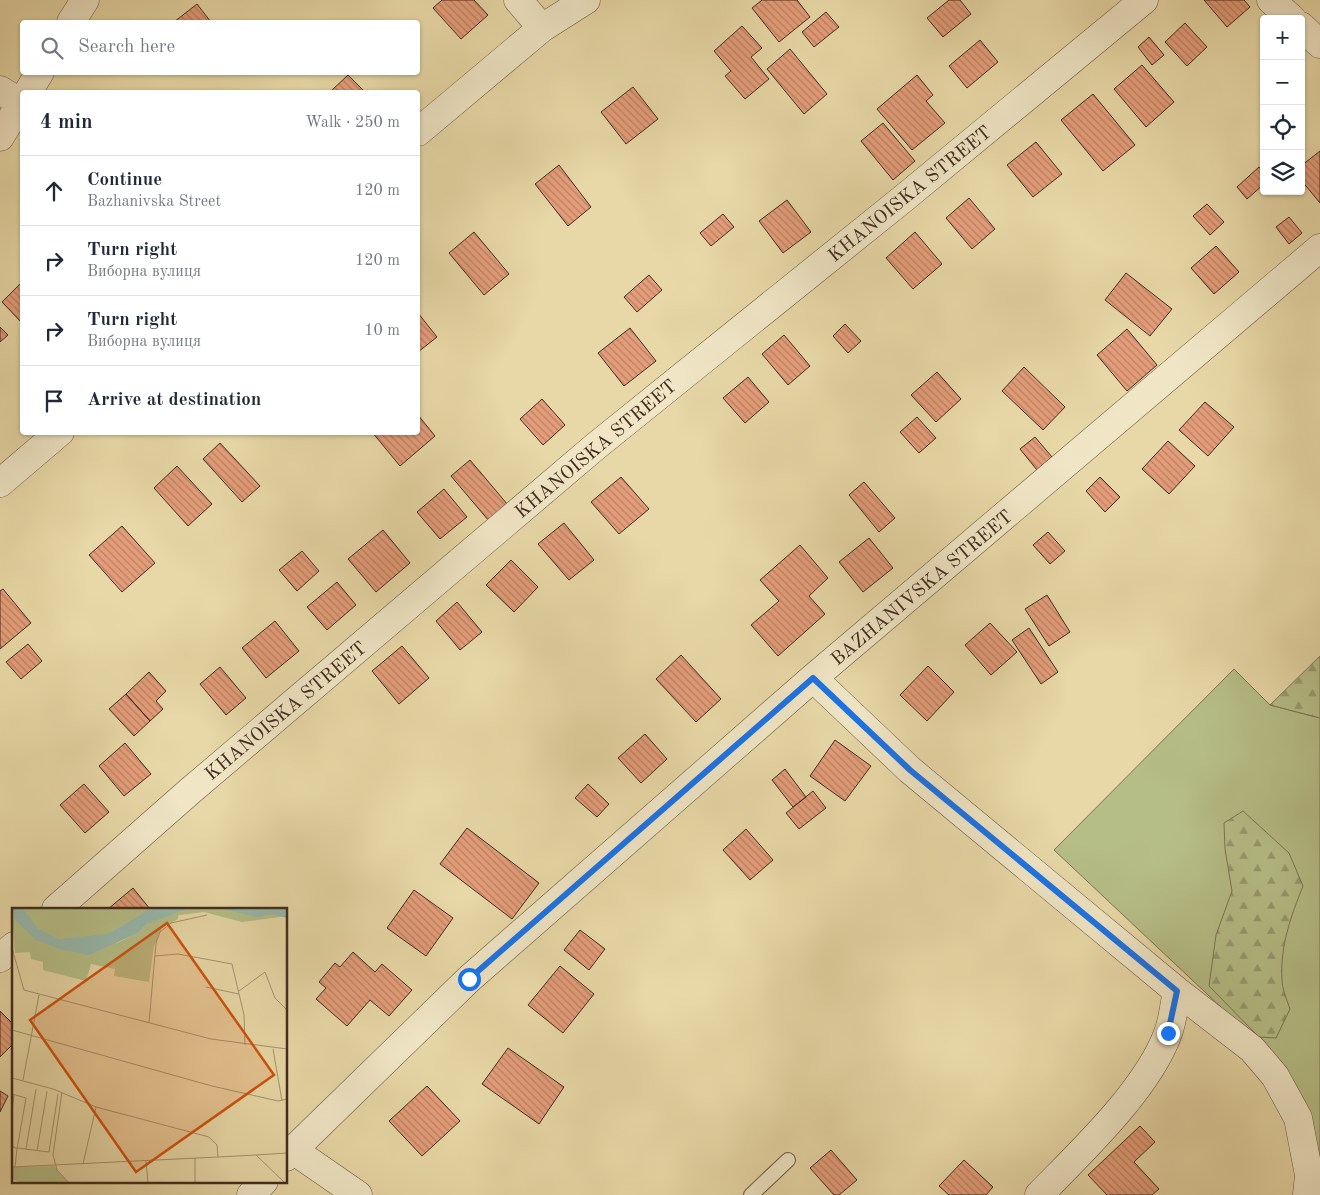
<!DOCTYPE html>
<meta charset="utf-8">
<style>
body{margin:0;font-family:"Old Standard TT",serif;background:#f6f6f7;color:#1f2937}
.controls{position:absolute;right:15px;top:15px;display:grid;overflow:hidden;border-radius:5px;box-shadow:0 1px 4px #0004}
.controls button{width:45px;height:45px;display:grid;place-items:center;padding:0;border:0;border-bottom:1px solid #e0e1e3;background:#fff;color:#1f2937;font:25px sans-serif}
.stop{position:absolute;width:15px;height:15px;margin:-11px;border:4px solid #1a73e8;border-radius:50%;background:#fff}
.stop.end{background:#1a73e8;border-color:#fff;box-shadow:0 1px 5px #0008}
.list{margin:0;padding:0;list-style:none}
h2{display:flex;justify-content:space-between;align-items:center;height:65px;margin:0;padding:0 20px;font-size:21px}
h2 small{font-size:16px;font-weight:400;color:#747a83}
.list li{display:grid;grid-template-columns:32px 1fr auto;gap:15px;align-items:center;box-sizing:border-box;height:70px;padding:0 20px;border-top:1px solid #e0e1e3}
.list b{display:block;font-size:19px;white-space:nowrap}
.list p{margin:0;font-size:16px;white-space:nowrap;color:#747a83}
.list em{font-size:16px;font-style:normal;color:#747a83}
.icon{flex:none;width:28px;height:28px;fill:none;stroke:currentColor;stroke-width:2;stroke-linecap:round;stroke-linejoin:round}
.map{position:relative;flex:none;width:1320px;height:1195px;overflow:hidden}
.search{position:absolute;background:#fff;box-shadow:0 1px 4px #0004;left:20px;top:20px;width:400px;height:55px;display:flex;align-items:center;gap:12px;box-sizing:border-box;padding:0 18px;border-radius:5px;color:#747a83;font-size:19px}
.panel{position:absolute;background:#fff;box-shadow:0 1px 4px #0004;left:20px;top:90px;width:400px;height:345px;border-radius:5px}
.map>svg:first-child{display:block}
</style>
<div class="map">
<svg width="1320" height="1195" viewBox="0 0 1320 1195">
<defs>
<pattern id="forest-firs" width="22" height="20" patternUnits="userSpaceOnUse" patternTransform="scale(1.25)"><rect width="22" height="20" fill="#b6be87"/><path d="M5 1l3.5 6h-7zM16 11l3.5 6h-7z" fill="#969b6e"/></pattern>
<pattern id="building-back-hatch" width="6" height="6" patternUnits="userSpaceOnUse" patternTransform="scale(1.25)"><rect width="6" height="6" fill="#e49d7a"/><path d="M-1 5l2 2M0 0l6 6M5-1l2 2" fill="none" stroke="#ba8063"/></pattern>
</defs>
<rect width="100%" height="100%" fill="#e8d8a7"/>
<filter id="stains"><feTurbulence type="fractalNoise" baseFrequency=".004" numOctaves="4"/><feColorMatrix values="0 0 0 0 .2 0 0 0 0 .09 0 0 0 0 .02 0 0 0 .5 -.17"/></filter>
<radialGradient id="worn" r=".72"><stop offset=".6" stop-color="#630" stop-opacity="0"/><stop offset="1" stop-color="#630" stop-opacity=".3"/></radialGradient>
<path fill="#b6be87" stroke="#7c7552" d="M1234 669 1270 705 1320 718V1195L1317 1146 1241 1026 1054 850Z"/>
<path fill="url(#forest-firs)" stroke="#7c7552" d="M1320 656V718L1270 705Z
M1243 811 1289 853 1303 886C1291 916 1280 946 1282 979 1282 989 1287 1000 1290 1009L1276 1038 1259 1037 1209 986 1216 935 1232 891 1225 849 1224 823Z"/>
<path fill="url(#building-back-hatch)" stroke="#412c1e" d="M442 0H474L488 15 461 39 433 8Z
M762 0H797L810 17 779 42 752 8Z
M949 0H960L971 14 943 37 927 18Z
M1204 0H1244L1250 7 1227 27Z
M197 4 211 22H174Z
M826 12 839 27 814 47 802 32Z
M1185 23 1207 47 1187 66 1165 42Z
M742 26 762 48 751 57 769 79 745 99 725 76 731 71 714 51Z
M1149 37 1164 55 1152 65 1138 47Z
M980 40 998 62 967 88 949 66Z
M790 49 827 94 804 114 767 69Z
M1142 65 1174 102 1146 127 1114 89Z
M348 75 365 92H330Z
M917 75 933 95 926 101 945 123 912 150 877 109Z
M633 87 658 119 626 144 601 112Z
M1093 94 1135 145 1103 171 1061 120Z
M883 123 915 161 893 180 861 141Z
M1036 142 1062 174 1033 197 1007 165Z
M1320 151V203L1301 180V166Z
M559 165 591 207 568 226 535 184Z
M1259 167 1264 173V184L1247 199 1237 187Z
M969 198 995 229 972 249 946 218Z
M787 200 811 232 783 253 759 221Z
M1207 204 1224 222 1210 235 1193 216Z
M723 214 734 227 711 246 700 233Z
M1289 217 1302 233 1289 244 1276 227Z
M474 232 509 274 484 295 449 253Z
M915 232 942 264 913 289 886 258Z
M1216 246 1239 272 1214 294 1191 268Z
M1126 273 1172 309 1150 336 1105 300Z
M649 275 662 290 637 312 624 297Z
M22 282V323L2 302Z
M418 313 437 337 418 352Z
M845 324 861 341 848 353 833 336Z
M0 327 8 335 0 342Z
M630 328 656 361 624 386 598 353Z
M1127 329 1157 365 1127 391 1097 355Z
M784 335 810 366 788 385 762 354Z
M1024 367 1065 407 1043 430 1002 391Z
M937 372 961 399 936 422 911 395Z
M748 377 769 402 745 423 723 398Z
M542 399 565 425 543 445 520 419Z
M1205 402 1234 427 1208 456 1179 430Z
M418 415 435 436 400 466 372 432H418Z
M917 417 936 438 919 453 900 432Z
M1035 437 1052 457 1037 470 1020 449Z
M1168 441 1195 466 1169 494 1142 469Z
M220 443 260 486 242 502 203 459Z
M470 460 508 505 489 521 451 476Z
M177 466 212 504 188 526 154 488Z
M621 477 649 509 619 534 591 502Z
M1100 477 1120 497 1105 512 1086 491Z
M864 482 895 518 879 532 849 495Z
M444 489 467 517 440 539 417 512Z
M564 523 594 560 569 580 538 544Z
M122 526 155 563 122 592 89 555Z
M383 530 410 563 376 592 348 559Z
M1048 532 1065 551 1050 564 1033 545Z
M869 538 893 568 863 592 839 562Z
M800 545 828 578 809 596 825 614 778 656 751 625 779 601 760 580Z
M302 551 319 571 297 591 279 570Z
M511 560 538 587 514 612 486 585Z
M337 582 356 605 327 630 307 607Z
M3 589 31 623 0 649V591Z
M1047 595 1070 632 1049 646 1025 609Z
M457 602 482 632 460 650 436 621Z
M275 621 299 651 266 678 242 648Z
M990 623 1017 652 991 675 965 645Z
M1029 628 1058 672 1041 684 1012 640Z
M28 644 42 661 21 679 6 662Z
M402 646 429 678 399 704 372 671Z
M681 655 721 699 696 722 656 679Z
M928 666 954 692 927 721 900 695Z
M220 667 246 698 226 715 200 684Z
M149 672 166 691 156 701 163 709 150 721 126 694Z
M126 694 150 721 134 736 109 709Z
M645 734 667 759 641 783 618 758Z
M835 740 871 766 845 801 810 776Z
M125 743 151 774 124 796 99 766Z
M785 769 806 797 793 807 772 780Z
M84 784 109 812 85 833 60 805Z
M588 784 609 804 597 817 575 798Z
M813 791 826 808 799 829 786 813Z
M467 828 539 883 512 919 440 864Z
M746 829 773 860 750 880 723 850Z
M133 888 150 909H108Z
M414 890 453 918 426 956 387 928Z
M580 930 605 949 589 970 564 950Z
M353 952 375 972 382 964 412 990 389 1016 370 1000 347 1026 316 999 326 988 319 982 335 963 340 967Z
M560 966 594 994 563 1033 528 1005Z
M0 1011 14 1025V1043L0 1057Z
M508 1048 564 1087 539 1124 482 1084Z
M427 1086 460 1121 422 1156 389 1121Z
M0 1091 8 1096 0 1112Z
M1140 1126 1155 1142 1134 1162 1159 1189 1152 1195H1107L1088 1175Z
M831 1150 857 1180 839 1195H834L810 1168Z
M964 1160 993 1187 986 1195H949L939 1186Z"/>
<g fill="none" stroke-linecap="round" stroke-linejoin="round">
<defs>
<path id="service" d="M751 1195 788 1160"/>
<path id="minor" d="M518 0 542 28
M1271 0 1292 19
M71 22 85 0
M1301 26 1320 44
M0 90 21 103
M28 92 40 72
M418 132 542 28 586 0
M0 137 22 101
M0 483 60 432
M813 678 910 770 1177 991 1252 1049 1275 1076 1298 1118 1309 1175 1307 1195
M56 909 190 791 596 446 904 198 1144 0
M0 958 14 946
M293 1150 358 1195
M286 1157 469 979 813 678 1320 248
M251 1195 264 1181
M1039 1195C1081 1152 1148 1089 1168 1033 1173 1020 1174 1005 1177 991"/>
</defs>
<use href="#service" stroke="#6b5740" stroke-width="16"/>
<use href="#minor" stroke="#6b5740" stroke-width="29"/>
<use href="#service" stroke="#f0e6c6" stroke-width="14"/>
<use href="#minor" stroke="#f0e6c6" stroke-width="28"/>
</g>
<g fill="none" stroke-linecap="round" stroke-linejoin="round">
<path stroke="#1a73e8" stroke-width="6" d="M469 979 813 678 910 770 1177 991 1168 1033"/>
</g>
<g text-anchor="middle" stroke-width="4" stroke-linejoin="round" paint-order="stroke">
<g font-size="19" fill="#412c1e" stroke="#f0e6c6">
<text transform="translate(909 193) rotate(-39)" y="7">KHANOISKA STREET</text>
<text transform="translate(595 448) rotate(-40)" y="7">KHANOISKA STREET</text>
<text transform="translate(921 587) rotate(-40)" y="7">BAZHANIVSKA STREET</text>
<text transform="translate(285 710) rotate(-40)" y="7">KHANOISKA STREET</text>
</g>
</g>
<g transform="translate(12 908)">
<rect width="275" height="275" fill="#e8d8a7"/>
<path d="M11 0H139L95 26 79 30 25 20ZM166 5V11L150 20 142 38 137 74 102 68 103 61 95 40 126 25 135 16ZM42 258 57 275H9L0 271V259Z" fill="#b6be87"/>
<path d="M0 5 24 32 95 40 103 61 79 56 74 73 31 62V54L19 51 18 44 3 45ZM141 33 140 45 117 55 121 42Z" fill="#b6be87"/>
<path d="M135 0H275V8L230 14 192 4 168 7 138 16 132 11 131 3ZM19 5H29L47 19 59 24 80 27 95 24 103 26 105 45 95 50 55 56 40 53 18 31 9 14V8Z" fill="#b6be87"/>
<path d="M0 0H11L25 20 47 31 95 26 139 0H177L135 16 126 25 77 47 47 41 24 32 3 12ZM206 0H275V10L259 6 245 9Z" fill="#97b9ac"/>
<path fill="none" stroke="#a59370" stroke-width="1" d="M0 40 12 82 199 131 275 141M143 48 166 46 220 56 232 107 233 137M194 79 227 86M227 83 253 64 263 90 275 102M137 115 144 35 148 24 159 15 195 7M0 122 200 178 266 193 275 191M261 141 270 193M0 170 41 181 84 199 197 229 205 237 206 249 244 247 273 275M11 172 27 87M50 184 41 247 45 262 57 275M0 186 14 190 5 241M0 202 2 187M0 238 5 241 3 259M5 240 37 244 46 186M14 241 24 181M25 243 35 183M244 247 275 245M183 250V275M134 253 136 275M71 256 84 199M0 259 206 249"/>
<path fill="#cf520f" fill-opacity="0.15" stroke="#cf520f" stroke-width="2.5" d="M155 15 262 167 124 264 18 112Z"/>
<rect width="275" height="275" fill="none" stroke="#412c1e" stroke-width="2.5"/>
</g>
<rect width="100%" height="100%" filter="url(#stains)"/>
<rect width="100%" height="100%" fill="url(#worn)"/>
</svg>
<div class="controls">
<button>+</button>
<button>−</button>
<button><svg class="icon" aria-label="locate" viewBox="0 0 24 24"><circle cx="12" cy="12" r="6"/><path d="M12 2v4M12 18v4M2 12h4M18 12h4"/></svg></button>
<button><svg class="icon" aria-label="layers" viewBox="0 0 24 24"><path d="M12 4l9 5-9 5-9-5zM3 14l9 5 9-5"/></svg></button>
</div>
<div class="stop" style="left:469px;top:979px"></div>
<div class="stop end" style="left:1168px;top:1033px"></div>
<div class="search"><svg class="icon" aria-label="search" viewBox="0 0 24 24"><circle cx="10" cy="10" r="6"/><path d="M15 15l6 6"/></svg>Search here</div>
<section class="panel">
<h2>4 min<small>Walk · 250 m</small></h2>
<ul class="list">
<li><svg class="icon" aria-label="ahead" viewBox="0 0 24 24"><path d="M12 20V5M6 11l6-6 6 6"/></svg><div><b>Continue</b><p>Bazhanivska Street</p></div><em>120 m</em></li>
<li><svg class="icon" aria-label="right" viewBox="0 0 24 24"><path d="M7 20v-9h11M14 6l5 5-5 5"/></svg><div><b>Turn right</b><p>Виборна вулиця</p></div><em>120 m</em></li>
<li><svg class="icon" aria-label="right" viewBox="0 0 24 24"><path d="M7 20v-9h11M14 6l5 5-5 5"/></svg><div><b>Turn right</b><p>Виборна вулиця</p></div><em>10 m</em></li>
<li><svg class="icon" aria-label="arrive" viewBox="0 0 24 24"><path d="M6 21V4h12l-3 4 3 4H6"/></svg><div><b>Arrive at destination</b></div></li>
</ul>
</section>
</div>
